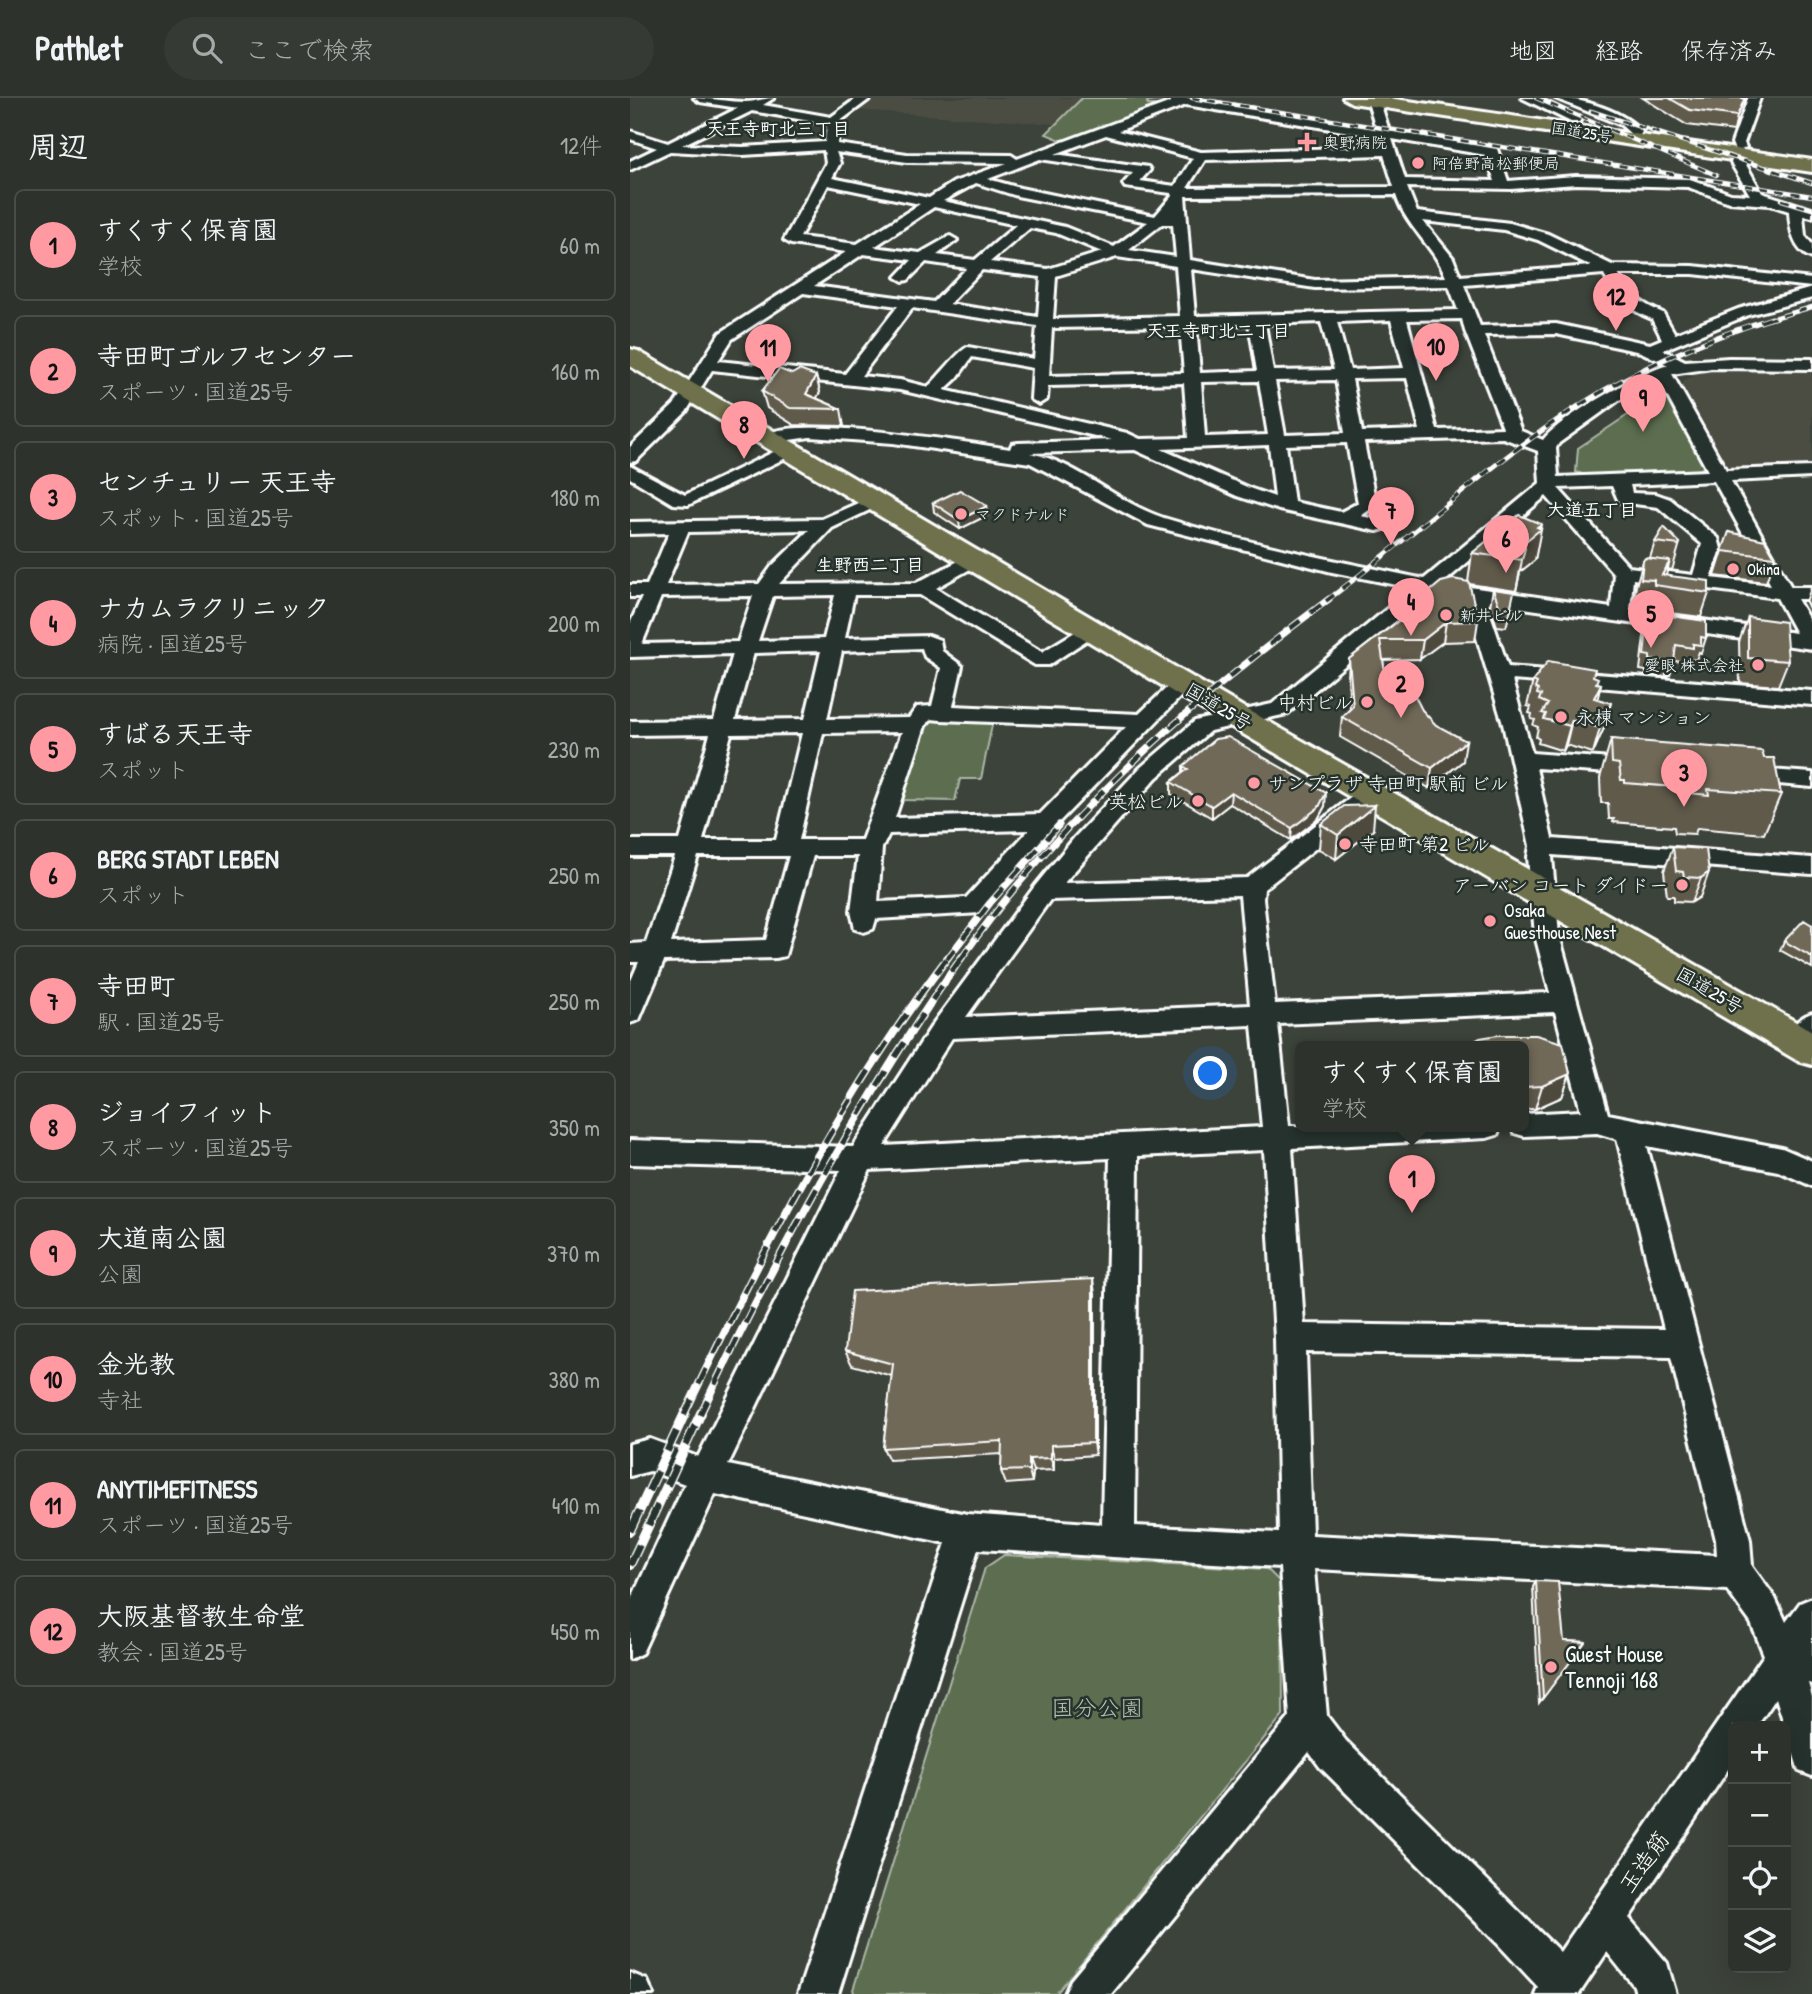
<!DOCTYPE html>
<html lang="ja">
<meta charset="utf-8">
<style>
body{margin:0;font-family:"Patrick Hand","Klee One",sans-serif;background:#353a34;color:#f1f3f6}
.controls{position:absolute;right:21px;bottom:21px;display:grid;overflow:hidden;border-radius:10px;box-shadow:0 7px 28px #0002}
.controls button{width:63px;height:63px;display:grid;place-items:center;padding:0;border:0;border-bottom:2px solid #484d48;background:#2d322c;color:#f1f3f6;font:35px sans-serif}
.you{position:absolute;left:581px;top:976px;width:24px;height:24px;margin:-18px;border:5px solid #fff;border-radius:50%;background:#1a73e8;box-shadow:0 0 0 10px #1a73e833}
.badge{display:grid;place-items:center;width:46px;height:46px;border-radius:50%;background:#ff9aa2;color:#111;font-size:23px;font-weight:700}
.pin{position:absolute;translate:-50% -58px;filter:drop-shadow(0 2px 4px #0008)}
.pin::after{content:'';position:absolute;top:37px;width:24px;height:21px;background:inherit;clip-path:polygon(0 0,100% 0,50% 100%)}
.popup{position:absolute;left:665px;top:943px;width:234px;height:91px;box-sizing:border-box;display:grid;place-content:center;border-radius:10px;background:#2d322c;filter:drop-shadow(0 2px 5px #0005);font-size:23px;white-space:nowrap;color:#a7aaa9}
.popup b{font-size:26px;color:#f1f3f6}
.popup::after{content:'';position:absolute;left:50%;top:100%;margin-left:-14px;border:14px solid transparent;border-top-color:#2d322c}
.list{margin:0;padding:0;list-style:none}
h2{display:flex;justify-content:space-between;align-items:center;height:91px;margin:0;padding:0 28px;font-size:30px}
h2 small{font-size:23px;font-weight:400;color:#a7aaa9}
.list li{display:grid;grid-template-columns:46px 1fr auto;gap:21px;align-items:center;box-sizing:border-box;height:112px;margin:0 14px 14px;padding:0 14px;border:2px solid #484d48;border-radius:10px}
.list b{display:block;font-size:26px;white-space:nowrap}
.list p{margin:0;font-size:23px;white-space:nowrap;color:#a7aaa9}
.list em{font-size:23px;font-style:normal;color:#a7aaa9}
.icon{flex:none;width:38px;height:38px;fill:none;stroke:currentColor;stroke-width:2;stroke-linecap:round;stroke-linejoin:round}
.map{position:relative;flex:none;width:1182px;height:1896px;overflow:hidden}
header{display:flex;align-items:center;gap:42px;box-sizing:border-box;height:98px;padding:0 35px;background:#2d322c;border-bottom:2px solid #484d48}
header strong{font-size:33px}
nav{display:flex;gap:38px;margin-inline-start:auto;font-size:24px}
.search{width:490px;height:63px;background:#353a34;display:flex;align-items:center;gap:18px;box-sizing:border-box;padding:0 24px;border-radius:38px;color:#a7aaa9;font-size:26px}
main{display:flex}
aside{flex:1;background:#2d322c}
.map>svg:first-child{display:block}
</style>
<header>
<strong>Pathlet</strong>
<div class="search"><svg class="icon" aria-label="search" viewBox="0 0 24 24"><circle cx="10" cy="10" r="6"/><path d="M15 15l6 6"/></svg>ここで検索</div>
<nav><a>地図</a><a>経路</a><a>保存済み</a></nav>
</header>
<main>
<aside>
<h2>周辺<small>12件</small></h2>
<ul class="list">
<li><span class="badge">1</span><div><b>すくすく保育園</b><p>学校</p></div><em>60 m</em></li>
<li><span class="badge">2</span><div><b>寺田町ゴルフセンター</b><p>スポーツ · 国道25号</p></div><em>160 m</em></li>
<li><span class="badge">3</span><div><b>センチュリー 天王寺</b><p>スポット · 国道25号</p></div><em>180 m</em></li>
<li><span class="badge">4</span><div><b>ナカムラクリニック</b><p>病院 · 国道25号</p></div><em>200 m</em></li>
<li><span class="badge">5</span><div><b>すばる天王寺</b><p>スポット</p></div><em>230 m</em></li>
<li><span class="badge">6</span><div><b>BERG STADT LEBEN</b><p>スポット</p></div><em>250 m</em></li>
<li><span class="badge">7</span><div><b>寺田町</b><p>駅 · 国道25号</p></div><em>250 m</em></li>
<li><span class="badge">8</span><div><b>ジョイフィット</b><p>スポーツ · 国道25号</p></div><em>350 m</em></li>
<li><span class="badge">9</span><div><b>大道南公園</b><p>公園</p></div><em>370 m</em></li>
<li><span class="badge">10</span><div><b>金光教</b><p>寺社</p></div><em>380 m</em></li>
<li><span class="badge">11</span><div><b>ANYTIMEFITNESS</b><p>スポーツ · 国道25号</p></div><em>410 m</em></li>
<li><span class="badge">12</span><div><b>大阪基督教生命堂</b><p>教会 · 国道25号</p></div><em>450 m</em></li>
</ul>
</aside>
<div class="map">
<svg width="1182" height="1896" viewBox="0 0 1182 1896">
<rect width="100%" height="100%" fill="#3c433a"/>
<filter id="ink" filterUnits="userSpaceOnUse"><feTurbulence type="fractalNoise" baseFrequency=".0143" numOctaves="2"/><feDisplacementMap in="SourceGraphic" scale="14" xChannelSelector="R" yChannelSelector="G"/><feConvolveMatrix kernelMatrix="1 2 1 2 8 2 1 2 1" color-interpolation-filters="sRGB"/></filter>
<g filter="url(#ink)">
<path fill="#4c4e43" d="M246 0H452L425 26 227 12Z
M1075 274H1182V369L1106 372 1097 368 1053 287 1054 283 1065 277Z"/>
<path fill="#5c6e50" stroke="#aeb6a8" stroke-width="2" d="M452 0H510L530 3 517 4 518 7H531L433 43 416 36Z
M1028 297 1037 298 1074 368 1070 372 956 377 946 374 948 350Z
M294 621 363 622 351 681H330L325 703 273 702Z
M374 1457 637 1471 652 1486 653 1617 426 1896H225L223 1892 355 1470Z"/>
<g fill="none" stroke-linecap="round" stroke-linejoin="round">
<defs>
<path id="minor" d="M64 0C82 0 99 4 116 4 125 4 134 0 144 0L133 7 201 19 227 0H241L209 24 207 46 277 56 381 57 387 61 541 4V0H570L569 2 746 31 738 4 744 0 750 4 759 33 867 51 878 83 946 78 1060 81 1101 96 1120 97 1101 65 1105 55 1110 54 1116 58 1115 65 1132 95 1182 111V119L1173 117 1175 138 1182 146V160C1163 153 1160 131 1159 113L1140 107 1099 104 1058 89 946 86 881 91 777 89 787 114 880 125 918 136 982 167 1063 168 1182 181V189L1063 176H988C998 196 1013 207 1033 215L1045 236 1108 211 1182 190V200L1118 217 1033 252 1055 263 1099 260 1182 261V271L1082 270 1042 276 1096 372 1182 369V379L1101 383 1161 489H1182V501H1167L1182 527V551L858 505 857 507 878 569 1182 593V607L882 582 902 655 1008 663 1016 665 1019 670 1016 675 1008 677 906 670 922 741 1182 760V776L922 757V759L929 837 978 1016 1152 1050 1182 1063V1088L1148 1073 1017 1048 1120 1442 1122 1468 1145 1500 1156 1524 1170 1505 1182 1500V1586L1178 1585 1182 1599V1678L1169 1673 1146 1600 1127 1628H1103V1664L999 1820 1037 1865 1046 1896H1006L1004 1888 977 1854 949 1896H905L908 1889 867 1845 690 1669 679 1654 481 1896H435L441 1882 660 1619 650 1469 348 1451 208 1896H168L316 1445 85 1396 12 1555 0 1561V1504L55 1386 20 1373 0 1378V1346L20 1341 68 1359 211 1072 0 1066V1042L223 1049 305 923 405 788 445 739 510 670 565 623 642 606 782 490 702 474 518 427 400 365 263 345 180 339 139 345 130 340C154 314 340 345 380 351L382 346 388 345 482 342 270 292 82 272 56 314 6 363 0 364V349L44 307 90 235 216 154 161 146 154 142 196 65 194 52 113 57 40 53 0 72V63L27 50 0 41V33L38 45 108 10 70 4ZM556 7 749 39 752 49 571 54 488 33ZM122 13 197 26 195 44 113 49 52 47ZM476 37 563 60 545 88 510 83 520 72 518 69 425 56ZM762 41 856 57 865 83 775 81ZM206 54 277 64 377 65 324 84 299 100 202 80 210 65ZM754 57 764 89 557 90 575 62ZM410 61 503 75 493 86 495 89 541 95 542 98 525 118 390 90 358 81ZM346 85 387 98 518 124 484 149 435 129 313 103ZM198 87 290 106 227 146 170 139ZM766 97C776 129 804 148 816 179L685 182 560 162 555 98ZM304 109 386 127 345 162 307 157 327 142 320 138 290 155 244 149ZM793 123 874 132 908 142 961 168 830 178 823 160ZM532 126H543L546 159 499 152ZM400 130 426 135 472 154 418 171 360 164ZM233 156 282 162 266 179 273 183 278 182 296 164 337 170 304 204 184 188ZM487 159 546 168 550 218 423 221 426 178ZM561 171 685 190 819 188 828 212 565 218ZM352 172 411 179 408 219 319 206ZM974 176C984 198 999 212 1022 221L1032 241 1020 246 926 226 850 228 834 187ZM173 195 268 208 215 276 88 263 102 241ZM282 210 407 228 404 261 338 249C329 252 308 280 298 289L270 282 231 278ZM832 221 835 233 873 330 807 332 777 222ZM761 222 774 270 720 272 707 224ZM691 224 704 272 643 273 635 226ZM619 226 627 273 570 275 566 227ZM550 228 554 275 419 278 422 230ZM926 236 1011 254 1038 267C1008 276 932 318 913 342L891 333 854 237ZM342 259 403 270 401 301 409 306 417 301 418 288 554 285 558 340 510 341 497 335 314 292 327 280ZM777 280 790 332 732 334 722 281ZM1028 281 1078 373 928 379 926 350 929 345 989 302ZM706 282 715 335 655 337 645 283ZM629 283 638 337 575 339 571 284ZM873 340 908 353 910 385 794 481C707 463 619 446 534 420 487 405 449 365 400 355L505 352 607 398 649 412 747 433 754 431 756 427 754 423 731 418 746 407 734 344ZM717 345 728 405 711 414 664 404 656 347ZM639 347 645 399 619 390 531 351ZM1084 383 1141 487 1081 480 1091 451 1088 440 1040 401 1026 396 1002 395 1000 387ZM982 388 989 404 1028 409 1072 446 1063 477 999 469 928 390ZM916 398 984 476 981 510 813 485ZM1003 481 1147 500 1166 535 1000 512ZM802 494 839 502 837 507 873 626 900 748 898 759 905 837 920 895 645 906 633 801 634 791 748 701 751 696 748 691 740 688 732 691 617 780 434 785 526 680 580 633 657 616ZM610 797 620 907 336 919 420 802ZM925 914 951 1013 894 1016V1029H881L884 1035 894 1038 967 1035 987 1041 1034 1231 674 1226 662 1050 857 1040 867 1037 871 1029 659 1028 648 926ZM622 927 632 1029 254 1048 322 940ZM634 1052 645 1240 649 1435 505 1428 508 1058ZM480 1060 472 1426 337 1416 98 1367 240 1072ZM676 1254 1041 1259 1086 1442 1087 1457 682 1437ZM684 1471 1097 1492 1121 1525 1134 1557 930 1854 716 1643 697 1618Z
M892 0H908L951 21 949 24H941Z
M925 0C952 0 994 13 1012 34L1010 37H1002L991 27Z
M1118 0H1130L1114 45 1116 49 1110 53 1105 52 1102 45Z
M158 347 167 352 164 356 58 407 43 406 0 380V368L55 397Z
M244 398 253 403 250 407 202 430 149 486 286 485 344 455 351 457 353 461 351 465 306 490 412 554 455 528H469L472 532 419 567H405L290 497H224L215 540 299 538 310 542 312 553 332 568 323 608 509 616 546 581H560L563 586 426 727 421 738 351 815 246 821 243 831 234 834 225 831 221 813 228 758H183L155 858 146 860 34 863 9 922 0 925V885L9 864H0V846L16 845 45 758H0V742H50L80 636 0 637V623L84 622 103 556 0 559V526L12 499H0V487H17L39 435 0 436V424L192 421ZM179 432 142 468 129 486 36 487 58 434ZM205 497 194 541 128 543 143 498ZM123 498 108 544 12 546 31 499ZM292 550 295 559 311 570 302 608 287 609 279 620 197 621 212 553ZM191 553 175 621 105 622 124 555ZM301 621 311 622 496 629 410 716 265 720 295 628ZM272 634 232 742H169L193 635ZM172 635 146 742H73L101 636ZM399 732 336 800 248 804 252 750 259 736ZM68 758H159L136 842 41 845Z
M1113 670 1182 675V689L1105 682 1102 677 1105 672Z
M1182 915V943C1174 952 1169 954 1157 950L1153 943C1159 931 1169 919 1182 915Z
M0 1875 17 1882 23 1896H0Z"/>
<path id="highway" d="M713 0H758L1182 62V74L722 5Z
M0 251 8 253 620 613 1182 933V967L1168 963 598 627 0 268Z"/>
</defs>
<use href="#minor" stroke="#fff" stroke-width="6"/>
<use href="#highway" stroke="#fff" stroke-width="6"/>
<use href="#minor" fill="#26332d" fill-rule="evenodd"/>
<use href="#highway" fill="#6e714b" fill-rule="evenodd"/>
<defs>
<path id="rail-far4" d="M562 0 1182 98
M906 0 1086 77
M961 13 1182 85
M1152 102 1182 111
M1137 222 1182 209"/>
<path id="rail-far3" d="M696 503C782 439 864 361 953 305 1012 268 1076 241 1142 220"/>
<path id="rail-far2" d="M317 861 360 805 429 727
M331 861C430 720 561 604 699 501"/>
<path id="rail-far1" d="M54 1317C130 1158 211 999 318 859
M70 1317C146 1158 230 1003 332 859"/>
<path id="rail" d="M0 1433 55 1315
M0 1467 71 1315"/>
</defs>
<use href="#rail-far4" stroke="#fff" stroke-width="4.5"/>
<use href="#rail-far3" stroke="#fff" stroke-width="5"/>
<use href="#rail-far2" stroke="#fff" stroke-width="7"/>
<use href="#rail-far1" stroke="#fff" stroke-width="8"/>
<use href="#rail" stroke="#fff" stroke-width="10"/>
<use href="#rail-far4" stroke="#26332d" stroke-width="2.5" stroke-dasharray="8" stroke-linecap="butt"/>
<use href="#rail-far3" stroke="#26332d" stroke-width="3.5" stroke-dasharray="10" stroke-linecap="butt"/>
<use href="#rail-far2" stroke="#26332d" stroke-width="4.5" stroke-dasharray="13" stroke-linecap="butt"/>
<use href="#rail-far1" stroke="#26332d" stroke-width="5" stroke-dasharray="17" stroke-linecap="butt"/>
<use href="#rail" stroke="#26332d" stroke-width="7" stroke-dasharray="22" stroke-linecap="butt"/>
</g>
<path fill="#605a4c" stroke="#fff" stroke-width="2" d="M1013 0H1117L1104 33 1057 27Z
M162 276 186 278 190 294 186 300 211 311 214 328 164 327 137 310 132 293Z
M303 405 357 408 358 417 330 431 304 414Z
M911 426 905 462 890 474 886 493 839 486 848 523 845 543 813 544 790 561 753 562 757 588 792 612 833 663 799 690 710 639 712 619 720 611 718 581 719 561 785 509 786 505 838 484 842 455Z
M1099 434 1145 459 1136 484 1085 478Z
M1025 444 1050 445 1043 469 1042 472 1037 471 1035 477 1079 495 1071 519 1017 512V507L1004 505 1006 488 1013 463 1020 460Z
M1181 490H1182V517L1176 504Z
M863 491 881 511 876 529 867 528 860 508Z
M1019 515 1076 540 1071 555 1069 554 1066 562 1059 561 1058 564 1044 563 1040 577 1035 579 1016 577V573L1010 572 1015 530Z
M1118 519 1158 563 1148 588 1110 585 1109 544Z
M963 578 967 585 971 586 967 601 974 630 963 655 936 647 933 653 908 645 909 641 906 639 908 629 903 627 905 622 901 621 902 616 899 615 901 609 897 608 903 583Z
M981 641 1134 660 1151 696 1134 736 1067 730 1065 736 1045 735 1044 729 983 724 984 721H979L978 705H971L970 680Z
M553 668 695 708 688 721 661 742 600 706 582 720 541 696V684L553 674Z
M691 726 743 732 706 761 689 751Z
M1043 749 1076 751 1070 799 1062 804 1044 803V798H1037L1034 773Z
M1182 827V870L1150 852 1154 843Z
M894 949 940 976 932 999 905 1011H894Z
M465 1196V1357L424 1360V1372L403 1373 402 1384 376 1386 371 1373 372 1356 259 1362 253 1350 262 1278 222 1267 215 1253Z
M906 1483 934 1543 955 1544 909 1605 903 1489Z"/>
<path fill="#4e4a3e" stroke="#fff" stroke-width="2" d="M1115 0H1117L1104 33 1107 18Z
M186 278 190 294 181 311 176 296Z
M357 408 358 417 330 431 329 422Z
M911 426 909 432 911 431 905 462 890 474 886 493 892 462 888 449Z
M1040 463 1033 488 1032 477Z
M816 524 813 544 790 561 793 542Z
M1044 563 1040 577 1035 579 1040 564Z
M971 586 965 611 964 600Z
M981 605 974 630 963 655 970 630Z
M942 622 936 647 933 653 940 628Z
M836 643 833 663 799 690 802 670Z
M601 694 600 706 582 720V708Z
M696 695 695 708 688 721 661 742 662 730Z
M745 707 743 732 706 761 708 737Z
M1079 774 1070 799 1062 804 1071 780Z
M940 976 932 999 905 1011 912 988Z
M463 1181 465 1196V1357L463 1345Z
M421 1347 424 1360V1372L421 1360Z
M399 1361 403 1373 402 1384 399 1372Z"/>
<path fill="#706958" stroke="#fff" stroke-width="2" d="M1039 0H1115L1107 18 1060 12Z
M149 271 162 276 169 272 186 278 176 296 211 311 160 310 132 293Z
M330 392 357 408 329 422 303 405Z
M889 417 911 426 907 429 911 431 888 449 895 450 892 462 842 455Z
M1034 429 1050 445 1049 447 1025 444Z
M1099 434 1135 442 1145 459 1092 453Z
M1015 460 1040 463 1032 477 1079 483V495L1024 487V482L1011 481 1013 463Z
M823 481 839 484 848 523 816 524 793 542H750L757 588H780L792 612 806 627 836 643 802 670 712 619 723 608 719 561 789 507 786 505 811 484Z
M863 491 884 494 880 512 870 510Z
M1019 515 1076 523V540L1071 539V547L1063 546V550L1046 547 1044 563 1040 564 1020 562V558L1014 557Z
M1118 519 1155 524 1158 563 1118 560Z
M918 563 965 571 963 578 968 580 966 585 971 586 964 600 981 605 970 630 942 622 940 628 914 621 916 616 912 615 918 606 909 602 911 597 907 596 908 592 905 590 907 585 903 583Z
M598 639 696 695 689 709 662 730 601 694 582 708 541 684 558 671 553 668 585 641Z
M981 641 1132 653 1134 660H1144L1151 696 1078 691 1079 697 1058 695V690L995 685V682H991L989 666 982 665Z
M745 707 708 737 691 726 714 708Z
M1043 749 1076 751 1079 774 1071 780 1054 779 1053 774 1046 773Z
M1174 822 1182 827V859L1154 843Z
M868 937H906L933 945 940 976 912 988 894 989V949H834L850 940Z
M463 1181V1345L421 1347V1360L399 1361V1372L371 1373 372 1343 253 1350 263 1266 215 1253 222 1193Z
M906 1483 928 1484 934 1543 955 1544 913 1600Z"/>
</g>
<g fill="#ff9aa2" stroke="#26332d" stroke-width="2.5">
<path d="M673.5 33.5h7v7h7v7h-7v7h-7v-7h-7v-7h7z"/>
<circle cx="788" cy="65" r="7"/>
<circle cx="331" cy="416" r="7"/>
<circle cx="1103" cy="471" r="7"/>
<circle cx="816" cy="517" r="7"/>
<circle cx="1128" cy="567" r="7"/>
<circle cx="737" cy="604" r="7"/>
<circle cx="931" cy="619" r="7"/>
<circle cx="624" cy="685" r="7"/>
<circle cx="568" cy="703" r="7"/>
<circle cx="715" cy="746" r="7"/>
<circle cx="1052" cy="787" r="7"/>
<circle cx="860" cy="823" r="7"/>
<circle cx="921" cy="1569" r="7"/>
</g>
<g text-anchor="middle" stroke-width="5" stroke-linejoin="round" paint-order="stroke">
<g font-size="16" fill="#fff" stroke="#26332d">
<text transform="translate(952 34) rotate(9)" y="6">国道25号</text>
</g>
<g font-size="16" fill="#fff" stroke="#26332d" text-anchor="start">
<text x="693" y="50">奥野病院</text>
<text x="802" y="71">阿倍野高松郵便局</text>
<text x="345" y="422">マクドナルド</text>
<text x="1117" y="477">Okina</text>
<text x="830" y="523">新井ビル</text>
<text x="1114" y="573" text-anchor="end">愛眼 株式会社</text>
</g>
<g font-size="18" font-weight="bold" fill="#fff" stroke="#26332d">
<text x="148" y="37">天王寺町北三丁目</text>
<text x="588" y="239">天王寺町北二丁目</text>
<text x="962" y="418">大道五丁目</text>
<text x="240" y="473">生野西二丁目</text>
</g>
<g font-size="19" fill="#fff" stroke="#26332d" text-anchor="start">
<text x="723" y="611" text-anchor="end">中村ビル</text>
<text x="945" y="626">永棟 マンション</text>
<text x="638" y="692">サンプラザ 寺田町 駅前 ビル</text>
<text x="554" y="710" text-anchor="end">英松ビル</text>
<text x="729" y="753">寺田町 第2 ビル</text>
<text x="1038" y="794" text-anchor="end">アーバン コート ダイドー</text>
<text x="874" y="819">Osaka<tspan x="874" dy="22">Guesthouse Nest</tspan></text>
</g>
<g font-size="19" fill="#fff" stroke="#26332d">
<text transform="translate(589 608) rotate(31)" y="7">国道25号</text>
<text transform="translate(1080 892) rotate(30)" y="7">国道25号</text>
</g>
<g font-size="23" fill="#fff" stroke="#26332d" text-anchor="start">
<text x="935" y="1564">Guest House<tspan x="935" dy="26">Tennoji 168</tspan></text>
</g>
<g font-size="23" fill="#b6beb0" stroke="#26332d">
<text x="467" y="1618">国分公園</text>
</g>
<g font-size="23" fill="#fff" stroke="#26332d">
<text transform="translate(1014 1764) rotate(-55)" y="8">玉造筋</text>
</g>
</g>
</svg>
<div class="controls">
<button>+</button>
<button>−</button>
<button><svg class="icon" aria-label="locate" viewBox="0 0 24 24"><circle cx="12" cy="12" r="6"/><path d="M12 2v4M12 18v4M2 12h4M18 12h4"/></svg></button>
<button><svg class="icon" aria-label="layers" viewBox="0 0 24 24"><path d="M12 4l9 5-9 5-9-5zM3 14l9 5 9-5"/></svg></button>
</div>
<div class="you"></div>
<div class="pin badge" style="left:782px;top:1115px">1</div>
<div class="popup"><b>すくすく保育園</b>学校</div>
<div class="pin badge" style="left:771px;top:620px">2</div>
<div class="pin badge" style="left:1054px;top:709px">3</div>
<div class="pin badge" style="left:781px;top:538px">4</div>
<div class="pin badge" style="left:1021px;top:550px">5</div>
<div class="pin badge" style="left:876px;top:475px">6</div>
<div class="pin badge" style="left:761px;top:447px">7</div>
<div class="pin badge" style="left:114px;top:361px">8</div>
<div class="pin badge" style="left:1013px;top:334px">9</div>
<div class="pin badge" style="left:806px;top:283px">10</div>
<div class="pin badge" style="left:138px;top:284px">11</div>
<div class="pin badge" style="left:986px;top:233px">12</div>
</div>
</main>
